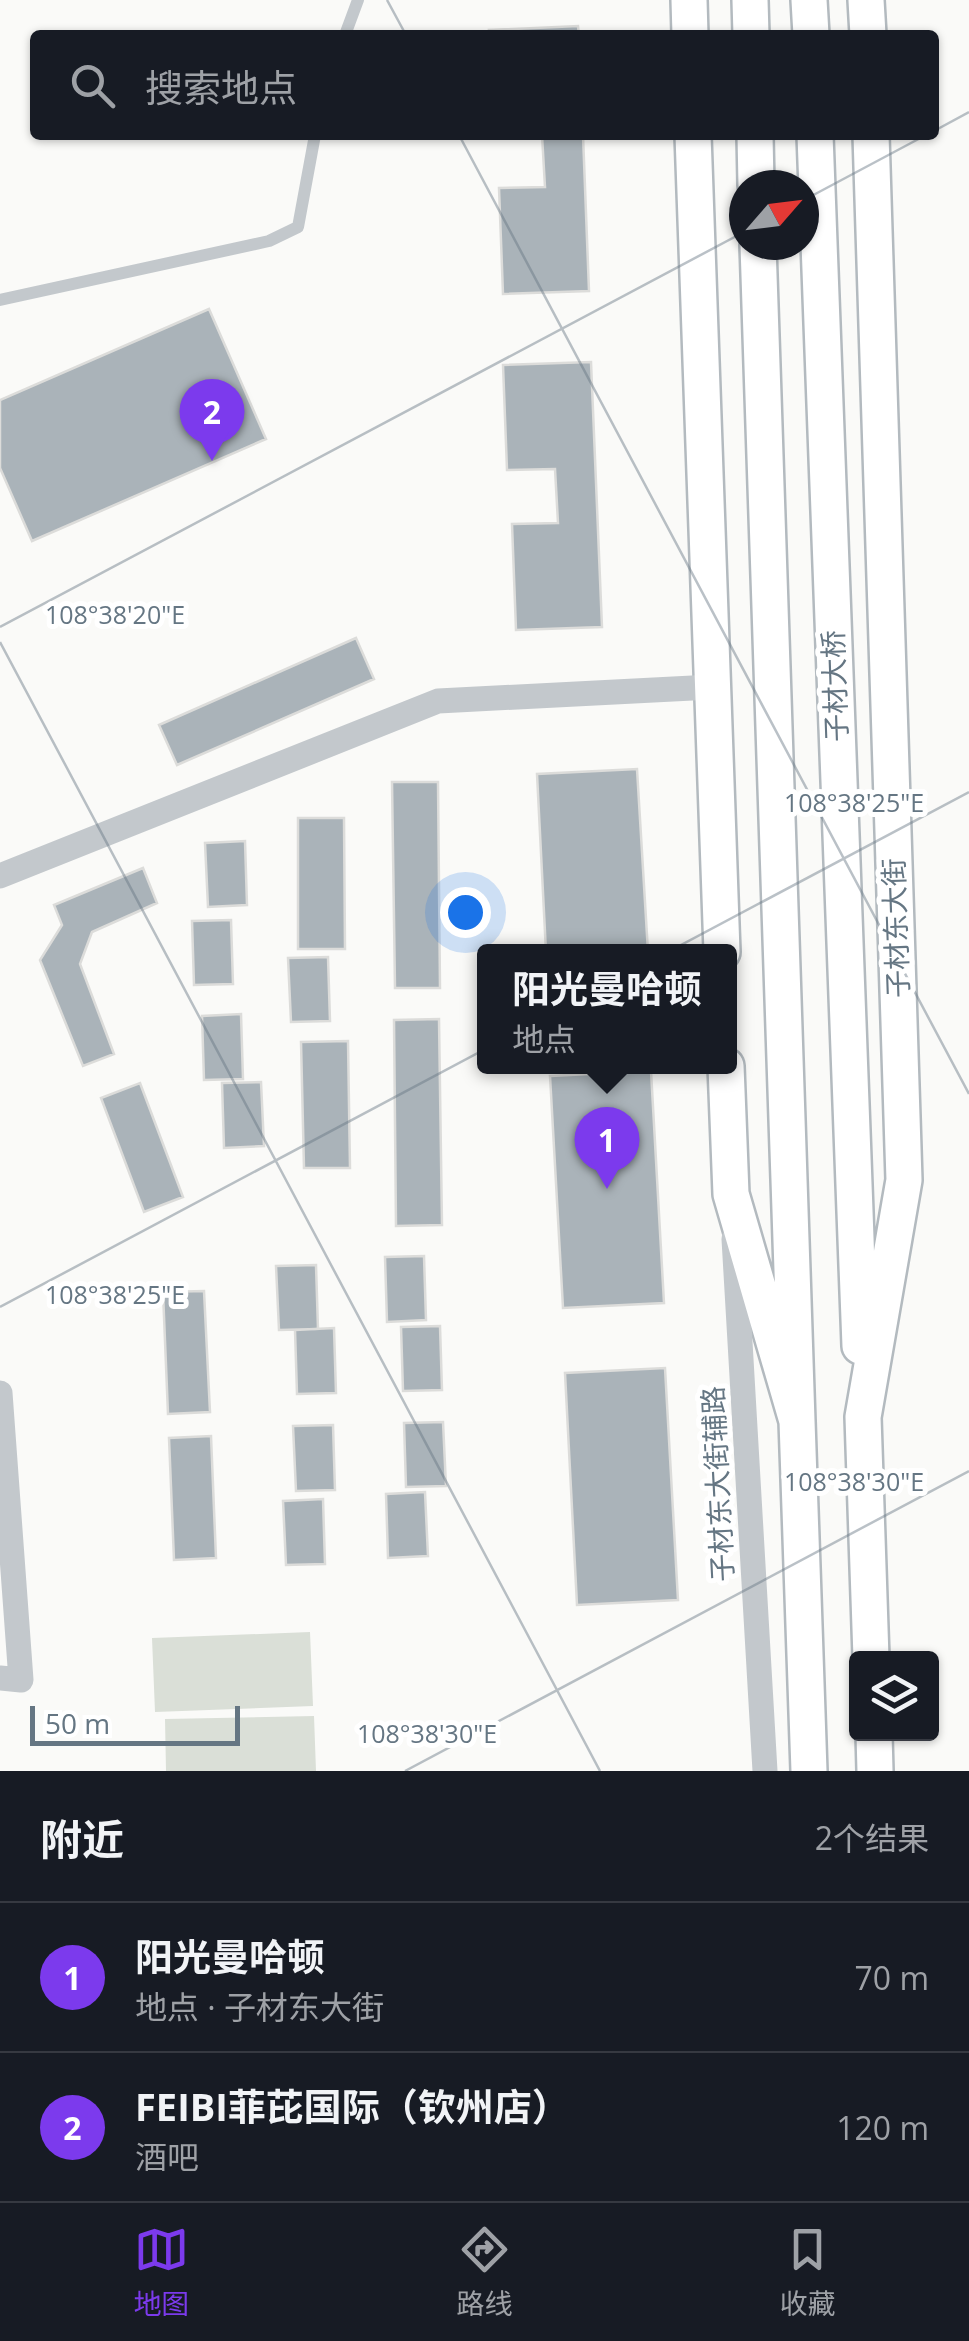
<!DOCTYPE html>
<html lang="zh">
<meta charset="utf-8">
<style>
body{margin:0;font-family:"Open Sans","Noto Sans SC",sans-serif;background:#242831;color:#f1f3f6}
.controls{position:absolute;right:30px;bottom:30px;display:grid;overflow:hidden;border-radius:10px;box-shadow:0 2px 8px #0004}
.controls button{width:90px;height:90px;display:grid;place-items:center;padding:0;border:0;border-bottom:2px solid #363941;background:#171b24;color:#f1f3f6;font:50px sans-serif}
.compass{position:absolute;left:729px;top:170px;width:90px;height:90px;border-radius:50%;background:#171b24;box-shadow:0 2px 8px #0004;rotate:62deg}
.scale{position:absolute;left:30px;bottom:25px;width:210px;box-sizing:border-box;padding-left:10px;border:5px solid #657683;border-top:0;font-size:28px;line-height:35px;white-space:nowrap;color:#657683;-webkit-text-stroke:8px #fff;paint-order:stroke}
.you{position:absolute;left:465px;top:912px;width:35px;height:35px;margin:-25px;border:8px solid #fff;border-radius:50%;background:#1a73e8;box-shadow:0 0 0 15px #1a73e833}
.badge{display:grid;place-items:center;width:65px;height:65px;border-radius:50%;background:#7c3aed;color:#fff;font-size:32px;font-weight:700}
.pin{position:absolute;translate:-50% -82px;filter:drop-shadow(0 2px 5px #0008)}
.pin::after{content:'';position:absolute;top:52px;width:35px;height:30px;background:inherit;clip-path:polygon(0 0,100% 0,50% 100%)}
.popup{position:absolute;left:477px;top:944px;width:260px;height:130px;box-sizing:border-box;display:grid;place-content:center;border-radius:10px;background:#171b24;filter:drop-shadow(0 2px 8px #0005);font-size:32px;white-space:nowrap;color:#9ea1a6}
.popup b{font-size:38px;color:#f1f3f6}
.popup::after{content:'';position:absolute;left:50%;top:100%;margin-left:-20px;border:20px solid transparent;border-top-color:#171b24}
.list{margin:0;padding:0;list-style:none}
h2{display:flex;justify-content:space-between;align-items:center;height:130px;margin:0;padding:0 40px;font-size:42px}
h2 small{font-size:32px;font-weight:400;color:#9ea1a6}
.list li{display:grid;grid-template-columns:65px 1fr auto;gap:30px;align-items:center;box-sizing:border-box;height:150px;padding:0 40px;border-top:2px solid #363941}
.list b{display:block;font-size:38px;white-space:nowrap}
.list p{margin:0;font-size:32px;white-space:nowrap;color:#9ea1a6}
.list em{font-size:32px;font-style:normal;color:#9ea1a6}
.icon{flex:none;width:55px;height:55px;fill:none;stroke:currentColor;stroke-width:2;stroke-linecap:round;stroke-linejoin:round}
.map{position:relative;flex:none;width:969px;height:1771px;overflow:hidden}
.search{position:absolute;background:#171b24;box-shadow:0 2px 8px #0004;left:30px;right:30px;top:30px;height:110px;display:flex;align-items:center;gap:25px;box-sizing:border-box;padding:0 35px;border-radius:10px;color:#9ea1a6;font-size:38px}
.sheet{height:430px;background:#171b24}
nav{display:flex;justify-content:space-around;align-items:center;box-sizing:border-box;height:140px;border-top:2px solid #363941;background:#171b24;font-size:28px;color:#9ea1a6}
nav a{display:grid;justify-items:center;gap:5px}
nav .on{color:#7c3aed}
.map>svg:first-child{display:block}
</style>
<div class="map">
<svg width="969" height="1771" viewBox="0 0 969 1771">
<rect width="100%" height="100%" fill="#fafaf8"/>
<path fill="#dadfd7" d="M310 1632 313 1706 155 1712 152 1638Z
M314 1716 316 1771H166L165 1719Z"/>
<path fill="#aab3b9" stroke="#dcdcda" stroke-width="2.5" d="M578 26 579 35H490L489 30Z
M542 135H583L589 291 503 294 499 188 545 187Z
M209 309 266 439 32 541 0 468V400Z
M591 362 602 627 516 630 512 524 558 523 555 469 507 470 503 365Z
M356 638 374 679 177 765 159 725Z
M637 769 648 952H546L537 774Z
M392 782H438L440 988H395Z
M298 818H344L345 949H298Z
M245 841 247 905 208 907 205 843Z
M143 868 157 903 92 932 80 964 114 1054 83 1066 40 960 62 925 54 905Z
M231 920 233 984 194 985 192 921Z
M328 957 330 1021 291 1022 288 958Z
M241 1014 243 1079 204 1080 202 1016Z
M439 1019 442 1225 396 1226 394 1020Z
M348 1041 350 1168H304L301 1042Z
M651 1071 664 1303 563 1308 550 1076Z
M261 1082 264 1146 224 1148 222 1083Z
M140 1083 183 1197 144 1212 101 1098Z
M424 1256 426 1320 387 1322 385 1257Z
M316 1265 318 1329 279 1330 276 1266Z
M204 1291 210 1412 168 1414 163 1292Z
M440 1326 442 1390 403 1391 401 1327Z
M334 1328 336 1393 297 1394 295 1330Z
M665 1368 678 1600 577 1605 565 1373Z
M443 1422 446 1486 406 1487 404 1423Z
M333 1425 335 1490 296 1491 293 1426Z
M211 1436 216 1558 174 1560 169 1438Z
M425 1492 428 1556 388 1558 386 1494Z
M323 1499 325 1564 286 1565 283 1501Z"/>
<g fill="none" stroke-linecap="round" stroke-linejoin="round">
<defs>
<path id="secondary" d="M689 0 690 35
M750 0 751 35
M809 0 811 35
M866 0 868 35
M693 135 722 952
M755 135 756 185
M815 135 860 1346
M871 135 904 1180 863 1417 871 1658
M758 245 797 1421
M726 1066 731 1194 797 1421 809 1771
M874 1734 875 1771"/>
</defs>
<use href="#secondary" stroke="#b3babf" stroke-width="40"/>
<path stroke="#c3c8cc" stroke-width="12" d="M345 35 358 0
M0 300 269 241 298 227 315 135"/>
<path stroke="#c3c8cc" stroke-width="25" d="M0 876 438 701 712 687
M734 1239 765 1771
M0 1393 21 1680 0 1678"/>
<use href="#secondary" stroke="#fff" stroke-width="35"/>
</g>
<path fill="none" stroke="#657683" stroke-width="2.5" stroke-opacity="0.45" d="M387 0 406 35M934 131 969 112M459 135 969 1094M804 200 926 135M0 627 744 232M0 642 600 1771M0 1307 969 792M405 1771 969 1471"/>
<g text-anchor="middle" stroke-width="10" stroke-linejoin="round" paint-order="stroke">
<g font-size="28" fill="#657683" stroke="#fff">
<text transform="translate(835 686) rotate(-92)" y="10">子材大桥</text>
<text transform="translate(896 928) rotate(-92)" y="10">子材东大街</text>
<text transform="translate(718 1484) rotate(-93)" y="10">子材东大街辅路</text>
</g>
</g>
<g font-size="25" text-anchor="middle" fill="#657683" stroke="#fff" stroke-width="10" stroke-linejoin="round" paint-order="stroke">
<text x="115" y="624">108°38'20"E</text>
<text x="854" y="812">108°38'25"E</text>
<text x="115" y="1304">108°38'25"E</text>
<text x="854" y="1491">108°38'30"E</text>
<text x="427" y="1743">108°38'30"E</text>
</g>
</svg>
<div class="controls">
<button><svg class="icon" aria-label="layers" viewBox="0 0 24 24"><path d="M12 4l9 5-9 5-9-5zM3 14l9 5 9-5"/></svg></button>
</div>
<svg class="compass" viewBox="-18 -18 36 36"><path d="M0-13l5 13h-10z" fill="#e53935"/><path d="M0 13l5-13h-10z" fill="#9ea1a6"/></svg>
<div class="scale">50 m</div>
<div class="you"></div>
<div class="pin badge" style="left:607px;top:1189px">1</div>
<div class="popup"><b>阳光曼哈顿</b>地点</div>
<div class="pin badge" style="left:212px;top:461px">2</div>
<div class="search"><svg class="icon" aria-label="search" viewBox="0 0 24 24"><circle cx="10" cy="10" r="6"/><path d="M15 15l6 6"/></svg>搜索地点</div>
</div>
<section class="sheet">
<h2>附近<small>2个结果</small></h2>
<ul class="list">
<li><span class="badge">1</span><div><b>阳光曼哈顿</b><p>地点 · 子材东大街</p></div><em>70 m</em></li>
<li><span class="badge">2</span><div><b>FEIBI菲芘国际（钦州店）</b><p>酒吧</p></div><em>120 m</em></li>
</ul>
</section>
<nav>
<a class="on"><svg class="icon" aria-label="map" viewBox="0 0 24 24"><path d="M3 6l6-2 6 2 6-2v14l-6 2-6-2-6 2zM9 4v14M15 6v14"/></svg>地图</a>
<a><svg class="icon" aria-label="directions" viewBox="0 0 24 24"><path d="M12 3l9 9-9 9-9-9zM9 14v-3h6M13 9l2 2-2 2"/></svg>路线</a>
<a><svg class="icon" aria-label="saved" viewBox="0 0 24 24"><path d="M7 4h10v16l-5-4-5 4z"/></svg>收藏</a>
</nav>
